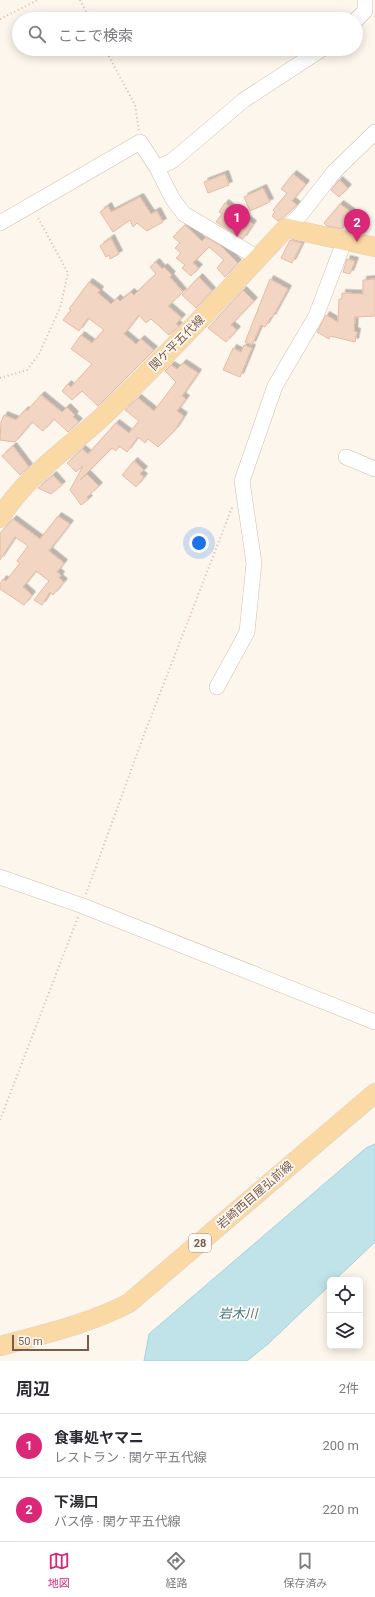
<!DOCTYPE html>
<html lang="ja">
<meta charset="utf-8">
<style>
body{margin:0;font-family:Roboto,"Noto Sans JP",sans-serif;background:#f2f2f3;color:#2b2b33}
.controls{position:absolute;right:12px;bottom:12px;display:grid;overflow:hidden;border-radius:6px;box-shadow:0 2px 10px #0003}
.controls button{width:36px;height:36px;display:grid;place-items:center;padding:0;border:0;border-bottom:1px solid #e1e1e2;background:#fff;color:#2b2b33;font:20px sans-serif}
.scale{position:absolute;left:12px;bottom:10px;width:77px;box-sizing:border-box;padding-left:4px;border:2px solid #7a5c4d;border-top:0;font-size:11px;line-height:14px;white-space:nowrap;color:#7a5c4d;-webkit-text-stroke:3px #fffaf3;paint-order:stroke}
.you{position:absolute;left:199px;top:543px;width:14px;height:14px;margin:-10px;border:3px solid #fff;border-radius:50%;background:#1a73e8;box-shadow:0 0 0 6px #1a73e833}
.badge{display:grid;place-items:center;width:26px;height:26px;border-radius:50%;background:#db2777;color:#fff;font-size:13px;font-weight:700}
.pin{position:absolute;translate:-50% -33px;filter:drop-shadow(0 1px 2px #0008)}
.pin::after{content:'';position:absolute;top:21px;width:14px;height:12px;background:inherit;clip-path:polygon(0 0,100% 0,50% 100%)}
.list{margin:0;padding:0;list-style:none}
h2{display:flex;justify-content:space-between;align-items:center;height:52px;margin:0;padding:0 16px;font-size:17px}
h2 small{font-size:13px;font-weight:400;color:#7c7c81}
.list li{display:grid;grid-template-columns:26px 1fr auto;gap:12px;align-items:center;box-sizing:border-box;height:64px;padding:0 16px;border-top:1px solid #e1e1e2}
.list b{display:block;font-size:15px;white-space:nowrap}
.list p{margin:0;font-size:13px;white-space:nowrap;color:#7c7c81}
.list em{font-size:13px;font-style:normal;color:#7c7c81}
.icon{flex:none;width:22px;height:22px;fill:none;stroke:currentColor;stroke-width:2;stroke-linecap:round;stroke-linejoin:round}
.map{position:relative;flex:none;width:375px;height:1361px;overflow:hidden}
.search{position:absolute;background:#fff;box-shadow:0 2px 10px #0003;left:12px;right:12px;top:12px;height:44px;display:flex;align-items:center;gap:10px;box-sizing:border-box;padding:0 14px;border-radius:22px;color:#7c7c81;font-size:15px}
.sheet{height:180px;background:#fff}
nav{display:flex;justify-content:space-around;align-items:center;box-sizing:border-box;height:56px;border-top:1px solid #e1e1e2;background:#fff;font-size:11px;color:#7c7c81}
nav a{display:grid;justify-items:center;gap:2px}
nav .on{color:#db2777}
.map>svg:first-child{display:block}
</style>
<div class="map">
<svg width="375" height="1361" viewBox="0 0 375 1361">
<defs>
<filter id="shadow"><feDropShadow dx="3.5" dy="-3.5" stdDeviation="0" flood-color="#0004"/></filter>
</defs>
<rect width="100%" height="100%" fill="#fdf6ec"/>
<path fill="#bfe3e8" stroke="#a5d3da" d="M375 1144V1242L335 1280H330V1285L268 1344 247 1361H144L149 1334 366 1148Z"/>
<path fill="#f3d5c3" stroke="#e6bba3" filter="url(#shadow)" d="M225 174 229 185 208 193 204 182Z
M293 174 306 184 292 201 297 205 284 217 278 221 272 216 275 212 273 210 287 193 281 189Z
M339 180 348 188 339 197 331 190Z
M263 188 270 202 250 211 244 197Z
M140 197 151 214 157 211 163 222 147 231 137 223 133 227 130 220 113 232 100 212 108 206 111 212Z
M225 203 253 224 243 239 216 222 222 214 219 212Z
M340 204 354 214 342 229 327 226 324 223Z
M185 225 202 241 206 237 221 246 238 263 225 277 217 268 224 260 209 247 193 263 199 268 191 276 182 268 185 265 176 258 181 253 175 248 180 243 173 237Z
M111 238 119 254 110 259 109 255 106 257 100 246Z
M290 240 302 243 292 263 281 258Z
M347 259 355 261 350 274 343 272Z
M156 262 162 269 164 267 172 275 170 277 183 292 168 306 182 318 176 324 179 326 169 335 151 319 146 323 139 315 124 334 136 344 141 339 154 350 98 406 82 391 72 400 62 391 68 384 71 387 92 364 71 349 81 335 92 343 104 330 88 318 79 331 63 320 71 310 69 309 89 282 100 290 98 293 111 304 117 298 120 301 131 292 134 295 156 274 150 267Z
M199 277 212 291 196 308 182 295Z
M270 279 288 289 272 318 271 317 265 327 261 325 252 345 245 342Z
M375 279V316L355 317 354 331 357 332 355 342 330 336 329 339 317 332 326 315 338 322 339 299H342V293L363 294V280Z
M243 290 254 301 231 325 237 330 226 342 208 328Z
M244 345 252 348 240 377 223 370 233 348 241 352Z
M183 363 198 373 182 396 186 399 177 411 184 416 175 430 158 447 148 439 145 443 138 437 127 452 119 446 116 451 112 448 80 480 87 474 99 486 87 497 89 499 81 505 70 490 83 466 76 472 67 463 82 449 88 454 116 423 129 433 139 421 125 410 138 398 154 411 176 382 165 371 171 365 177 369Z
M41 395 62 412 67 407 75 415 73 417 79 422 68 432 54 419 43 431 32 422 15 442 0 440 1 422 4 415 16 420 25 410 27 411Z
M13 446 29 467 20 475 2 456Z
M134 461 144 470 140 474 144 477 136 487 122 475Z
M53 475 62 485 51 494 38 488Z
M58 516 70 524 49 551 64 563 57 572 61 575 59 578 64 582 53 595 50 592 42 605 34 600 49 581 36 571 23 587 32 595 24 605 0 589V584L3 579 6 581 20 563 17 561 28 546 15 537 0 560V533L13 519 40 539Z"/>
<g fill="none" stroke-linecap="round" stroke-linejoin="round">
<defs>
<path id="minor" d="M356 20 365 11V0
M157 168 172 161 244 100 322 49
M0 223 140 142 157 168 172 198 184 214 258 258
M286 228 301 214 334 172 375 132
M346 457 375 469
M217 687 247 632 254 563 242 481 275 386 316 316 344 242
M0 877 83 906 375 1022"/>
<path id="major" d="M0 518C25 477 66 450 101 418 166 357 226 293 286 228L375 247
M0 1346C44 1334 89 1324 129 1303L375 1093"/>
</defs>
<use href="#minor" stroke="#d1beb0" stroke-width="16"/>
<use href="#major" stroke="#dad1cd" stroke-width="20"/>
<path stroke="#d9b8a5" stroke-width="2" stroke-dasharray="1 3" stroke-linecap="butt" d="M80 0 90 19
M0 19 38 0
M105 49 135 105 139 131
M0 378 27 370 39 354 60 308 68 273 37 216
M86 894 145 732 233 505
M0 1120 78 917"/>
<use href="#minor" stroke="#fff" stroke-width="15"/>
<use href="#major" stroke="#fbd9a5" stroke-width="19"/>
</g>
<g text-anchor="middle" stroke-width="3.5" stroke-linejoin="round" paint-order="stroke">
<rect fill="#fffaf3" stroke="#a28b7f" stroke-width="1" x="189" y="1234" width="22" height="18" rx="3"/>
<g font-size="11" font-weight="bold" fill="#7a5c4d">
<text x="200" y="1247">28</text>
</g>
<g font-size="12" fill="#7a5c4d" stroke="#fffaf3">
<text transform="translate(177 343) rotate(-45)" y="4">関ケ平五代線</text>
<text transform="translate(255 1195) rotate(-41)" y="4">岩崎西目屋弘前線</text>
</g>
<g font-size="13" font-style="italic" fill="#437c86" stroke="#fffaf3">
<text x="238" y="1318">岩木川</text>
</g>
</g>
</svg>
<div class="controls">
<button><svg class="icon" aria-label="locate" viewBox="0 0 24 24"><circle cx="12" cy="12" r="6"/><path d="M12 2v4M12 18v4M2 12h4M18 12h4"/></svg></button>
<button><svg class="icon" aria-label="layers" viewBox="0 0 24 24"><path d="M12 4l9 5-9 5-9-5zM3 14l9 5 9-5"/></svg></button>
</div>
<div class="scale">50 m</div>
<div class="you"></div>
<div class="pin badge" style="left:237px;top:237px">1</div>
<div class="pin badge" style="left:357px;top:242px">2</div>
<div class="search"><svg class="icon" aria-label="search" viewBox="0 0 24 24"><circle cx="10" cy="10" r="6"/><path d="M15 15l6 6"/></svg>ここで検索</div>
</div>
<section class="sheet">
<h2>周辺<small>2件</small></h2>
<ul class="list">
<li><span class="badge">1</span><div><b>食事処ヤマニ</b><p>レストラン · 関ケ平五代線</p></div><em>200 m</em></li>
<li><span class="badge">2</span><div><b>下湯口</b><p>バス停 · 関ケ平五代線</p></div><em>220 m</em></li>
</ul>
</section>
<nav>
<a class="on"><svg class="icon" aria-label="map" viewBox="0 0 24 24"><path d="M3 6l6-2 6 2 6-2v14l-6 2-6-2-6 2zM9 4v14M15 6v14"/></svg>地図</a>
<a><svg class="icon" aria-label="directions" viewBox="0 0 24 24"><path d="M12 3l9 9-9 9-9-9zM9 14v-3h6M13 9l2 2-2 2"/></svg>経路</a>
<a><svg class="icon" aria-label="saved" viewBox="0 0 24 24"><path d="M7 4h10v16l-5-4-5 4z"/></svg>保存済み</a>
</nav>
